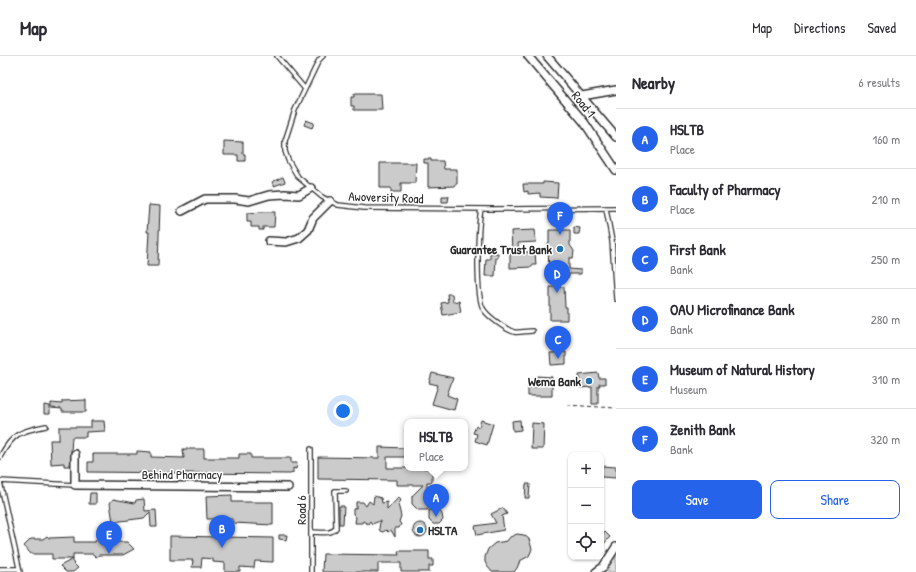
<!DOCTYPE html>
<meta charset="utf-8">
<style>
body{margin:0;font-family:"Patrick Hand",sans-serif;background:#f2f2f3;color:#2b2b33}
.controls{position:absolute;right:12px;bottom:12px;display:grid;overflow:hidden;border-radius:8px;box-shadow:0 1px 3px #0004}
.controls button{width:36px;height:36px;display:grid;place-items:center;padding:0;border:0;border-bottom:1px solid #e1e1e2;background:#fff;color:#2b2b33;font:20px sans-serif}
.you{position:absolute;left:343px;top:355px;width:14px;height:14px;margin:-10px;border:3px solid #fff;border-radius:50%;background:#1a73e8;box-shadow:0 0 0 6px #1a73e833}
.badge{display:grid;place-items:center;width:26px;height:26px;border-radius:50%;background:#2563eb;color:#fff;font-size:13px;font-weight:700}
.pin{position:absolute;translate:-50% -33px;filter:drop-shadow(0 1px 2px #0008)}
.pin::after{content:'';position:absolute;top:21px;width:14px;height:12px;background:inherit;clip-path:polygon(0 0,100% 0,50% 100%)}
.popup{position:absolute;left:404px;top:363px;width:64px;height:52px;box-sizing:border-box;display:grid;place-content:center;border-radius:8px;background:#fff;filter:drop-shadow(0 1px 3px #0005);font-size:13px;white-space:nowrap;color:#7c7c81}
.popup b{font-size:15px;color:#2b2b33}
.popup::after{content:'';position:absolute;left:50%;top:100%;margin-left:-8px;border:8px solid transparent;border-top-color:#fff}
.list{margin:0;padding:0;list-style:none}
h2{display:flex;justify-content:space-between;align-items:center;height:52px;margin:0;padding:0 16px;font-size:17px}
h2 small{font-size:13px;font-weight:400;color:#7c7c81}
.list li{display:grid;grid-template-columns:26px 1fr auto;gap:12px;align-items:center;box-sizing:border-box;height:60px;padding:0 16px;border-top:1px solid #e1e1e2}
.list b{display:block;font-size:15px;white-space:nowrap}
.list p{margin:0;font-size:13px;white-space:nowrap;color:#7c7c81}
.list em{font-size:13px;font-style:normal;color:#7c7c81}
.actions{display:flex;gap:8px;padding:12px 16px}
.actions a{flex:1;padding:9px 0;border:1px solid #2563eb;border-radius:8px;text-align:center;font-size:14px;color:#2563eb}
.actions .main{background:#2563eb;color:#fff}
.icon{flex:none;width:22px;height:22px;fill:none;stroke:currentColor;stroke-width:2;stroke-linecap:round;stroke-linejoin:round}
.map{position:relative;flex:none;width:616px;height:516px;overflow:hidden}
header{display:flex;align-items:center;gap:24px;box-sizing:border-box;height:56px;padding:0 20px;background:#fff;border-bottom:1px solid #e1e1e2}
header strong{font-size:19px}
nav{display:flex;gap:22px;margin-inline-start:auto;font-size:14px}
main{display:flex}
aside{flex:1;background:#fff}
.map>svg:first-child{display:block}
</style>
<header>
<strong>Map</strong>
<nav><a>Map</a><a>Directions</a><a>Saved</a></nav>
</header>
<main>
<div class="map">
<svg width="616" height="516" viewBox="0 0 616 516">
<rect width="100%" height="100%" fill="#fff"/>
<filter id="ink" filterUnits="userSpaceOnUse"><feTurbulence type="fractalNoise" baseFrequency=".025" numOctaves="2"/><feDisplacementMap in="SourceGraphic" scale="8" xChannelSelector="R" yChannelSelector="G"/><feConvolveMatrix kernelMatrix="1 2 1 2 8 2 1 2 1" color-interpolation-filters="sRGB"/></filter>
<g filter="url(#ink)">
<path fill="#e0e0e0" stroke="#868686" d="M616 491V516H601Z"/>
<path fill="#cbcbcb" stroke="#2b2b2b" d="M354 38H381L382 54H354V50H351V41H354Z
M306 64 314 67 312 72 304 69Z
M224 85 243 86V98H245V105H238V99H224Z
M424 103H431V105H443L444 113H457V128H455V130L428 131V107H424Z
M380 107H416L415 127H401V136H391V132H380Z
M283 121 285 126 274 130 272 126Z
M543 126 558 127 557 142 540 141V137L528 138V135L524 136 523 128H543Z
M442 140H449L448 146H442Z
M149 149 160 150 158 210H147L149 176H147Z
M263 156H275L274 171H263V174H259V171H251V166H247V157Z
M574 171 580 172 579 178H574Z
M535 174 536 186 518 187 519 196H535L536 209H532V211L510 212V197L512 196 511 175Z
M549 174H570V189L574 195 573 202H569V213L581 214V218H569V221H549L548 187H549Z
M490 197H498V202H496L495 220H485L486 203H490Z
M550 231H564L565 251H567V264H550Z
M447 238H452L453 246 459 245 461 256 443 259 441 247 448 246Z
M566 296V308L551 309 550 297Z
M432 317 453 322 447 339 457 343 454 354 432 348 438 329 429 327Z
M598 317 599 322H605V328H599L600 330H598V348H592V331L580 332 579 319Z
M537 320 552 321V340H528V331H537Z
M86 344V356H62V353L51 352V347L62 348V345Z
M44 349 50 350V358H44Z
M481 364 493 368 487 389 475 385 477 378 473 377 476 370 479 371Z
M520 364 521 374 513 375 512 365Z
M91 365H104L105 375 86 376V381H72L70 410H64V407L51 408 50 384H59V371H91Z
M532 367 544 368 543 393H531Z
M379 391 406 392 405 401H387V412H436L435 416H432V426H427V434L433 440V448L427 454H418L412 448V440L423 429H397V424L318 423V401L379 402Z
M183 393H204V402H239V398H251V402H291V407H297L296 413 293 412V417L290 418 88 416V406H93V398H137V395L151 396V401L184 402Z
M601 410 616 411V422L601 421Z
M526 428H530L529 442H525Z
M90 437H96V448H89Z
M232 439V446H273V469L233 467 232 463H207L206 440Z
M374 440 381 442 382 447 387 446V454L399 441 401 445 398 448 401 460 399 466 401 468 399 472H395V481L391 474 388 476 386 474 383 476 380 475 379 473 380 465 372 468 370 465 368 468 363 465 362 467H355L356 461 353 458V453L356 452V446H363L366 450 369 445 373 448Z
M113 443 135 447 136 444 144 443 145 455 156 454 157 471H151L150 456 144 462 113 466 110 447Z
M339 450H344L343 468H339Z
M503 452 507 458 502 460 504 474 477 479 475 470 496 467 491 458Z
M429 454H439L442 458 443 464 439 468H433L429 464Z
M413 474a7 7 0 1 1 14 0a7 7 0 1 1-14 0Z
M605 476 610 481 601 491V481Z
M517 478 524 479 529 483 532 493 529 500 520 505 517 512 514 516H492L487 510 485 506V501L488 493 495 487 507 485 510 481Z
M279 479H287L286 484 279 483Z
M47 480 49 482 74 481V486H95L96 483 99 486H127L134 493 123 499H99L96 501 93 498H73V507L78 512 73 516H66L60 510 73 503H52V498H31L24 490 31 483H43Z
M170 480 273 482V506L255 505 254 512 240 511V516H225V507L213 506V503L202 502 201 511H192L193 504H170Z
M398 495H429V503H433V510H429V516H401V507H378V516H322L323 498 399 499Z"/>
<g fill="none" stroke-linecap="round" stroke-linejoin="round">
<defs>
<path id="lane" d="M277 0 305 33
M323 0 319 4 295 54 285 85V95L288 104 298 121 322 141 338 149 364 152 493 153 616 152
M481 153C478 170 475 242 484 254 489 261 505 273 514 276 519 277 527 275 532 275
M606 153 612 185 616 243
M0 401C13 377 20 375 46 370
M0 425 75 429
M0 426 20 516
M311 476C319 476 331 479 336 472L335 435H346
M0 513H19
M311 516V393"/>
<path id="street" d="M528 0 584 66 616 114
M547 0 616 81
M582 40 616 34
M182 155 205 143H235L249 145 269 139 285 138 299 139 311 132
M269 185 286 186 299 182 308 174 313 162 330 145
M75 398V429L288 431
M596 516 603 511 616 491"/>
</defs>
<use href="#lane" stroke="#2b2b2b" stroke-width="6"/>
<use href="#street" stroke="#2b2b2b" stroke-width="10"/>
<path stroke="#2b2b2b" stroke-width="1" stroke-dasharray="4 3" stroke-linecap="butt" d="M567 349 616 352"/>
<use href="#lane" stroke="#fff" stroke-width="3.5"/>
<use href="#street" stroke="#fff" stroke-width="7"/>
</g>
</g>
<g fill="#1f6fb2" stroke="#fff" stroke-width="1.5">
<circle cx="560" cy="193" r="4"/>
<circle cx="589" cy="325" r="4"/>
<circle cx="420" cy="474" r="4"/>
</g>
<g text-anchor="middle" stroke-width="3" stroke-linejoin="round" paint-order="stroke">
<g font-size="13" fill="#2b2b2b" stroke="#fff">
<text transform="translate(584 48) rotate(51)" y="5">Road 1</text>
<text transform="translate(386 141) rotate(2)" y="5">Awoversity Road</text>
<text x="182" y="423">Behind Pharmacy</text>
<text transform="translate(301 454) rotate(-90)" y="5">Road 6</text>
</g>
<g font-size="13" font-weight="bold" fill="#2b2b2b" stroke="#fff" text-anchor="end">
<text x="552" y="198">Guarantee Trust Bank</text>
<text x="581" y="330">Wema Bank</text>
<text x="428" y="479" text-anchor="start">HSLTA</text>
</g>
</g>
</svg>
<div class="controls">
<button>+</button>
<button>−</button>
<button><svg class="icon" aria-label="locate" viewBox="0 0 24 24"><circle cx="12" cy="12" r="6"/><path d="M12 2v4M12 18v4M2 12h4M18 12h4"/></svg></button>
</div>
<div class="you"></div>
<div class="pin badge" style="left:436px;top:461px">A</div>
<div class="popup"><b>HSLTB</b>Place</div>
<div class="pin badge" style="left:222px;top:492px">B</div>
<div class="pin badge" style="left:558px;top:303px">C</div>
<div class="pin badge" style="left:557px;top:237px">D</div>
<div class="pin badge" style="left:109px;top:498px">E</div>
<div class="pin badge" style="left:560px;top:179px">F</div>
</div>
<aside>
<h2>Nearby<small>6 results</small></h2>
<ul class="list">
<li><span class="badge">A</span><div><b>HSLTB</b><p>Place</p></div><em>160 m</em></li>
<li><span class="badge">B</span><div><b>Faculty of Pharmacy</b><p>Place</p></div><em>210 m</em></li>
<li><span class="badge">C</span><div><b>First Bank</b><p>Bank</p></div><em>250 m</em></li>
<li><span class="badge">D</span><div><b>OAU Microfinance Bank</b><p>Bank</p></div><em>280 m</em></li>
<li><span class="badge">E</span><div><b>Museum of Natural History</b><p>Museum</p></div><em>310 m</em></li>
<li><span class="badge">F</span><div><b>Zenith Bank</b><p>Bank</p></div><em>320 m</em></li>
</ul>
<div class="actions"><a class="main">Save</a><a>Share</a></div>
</aside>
</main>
